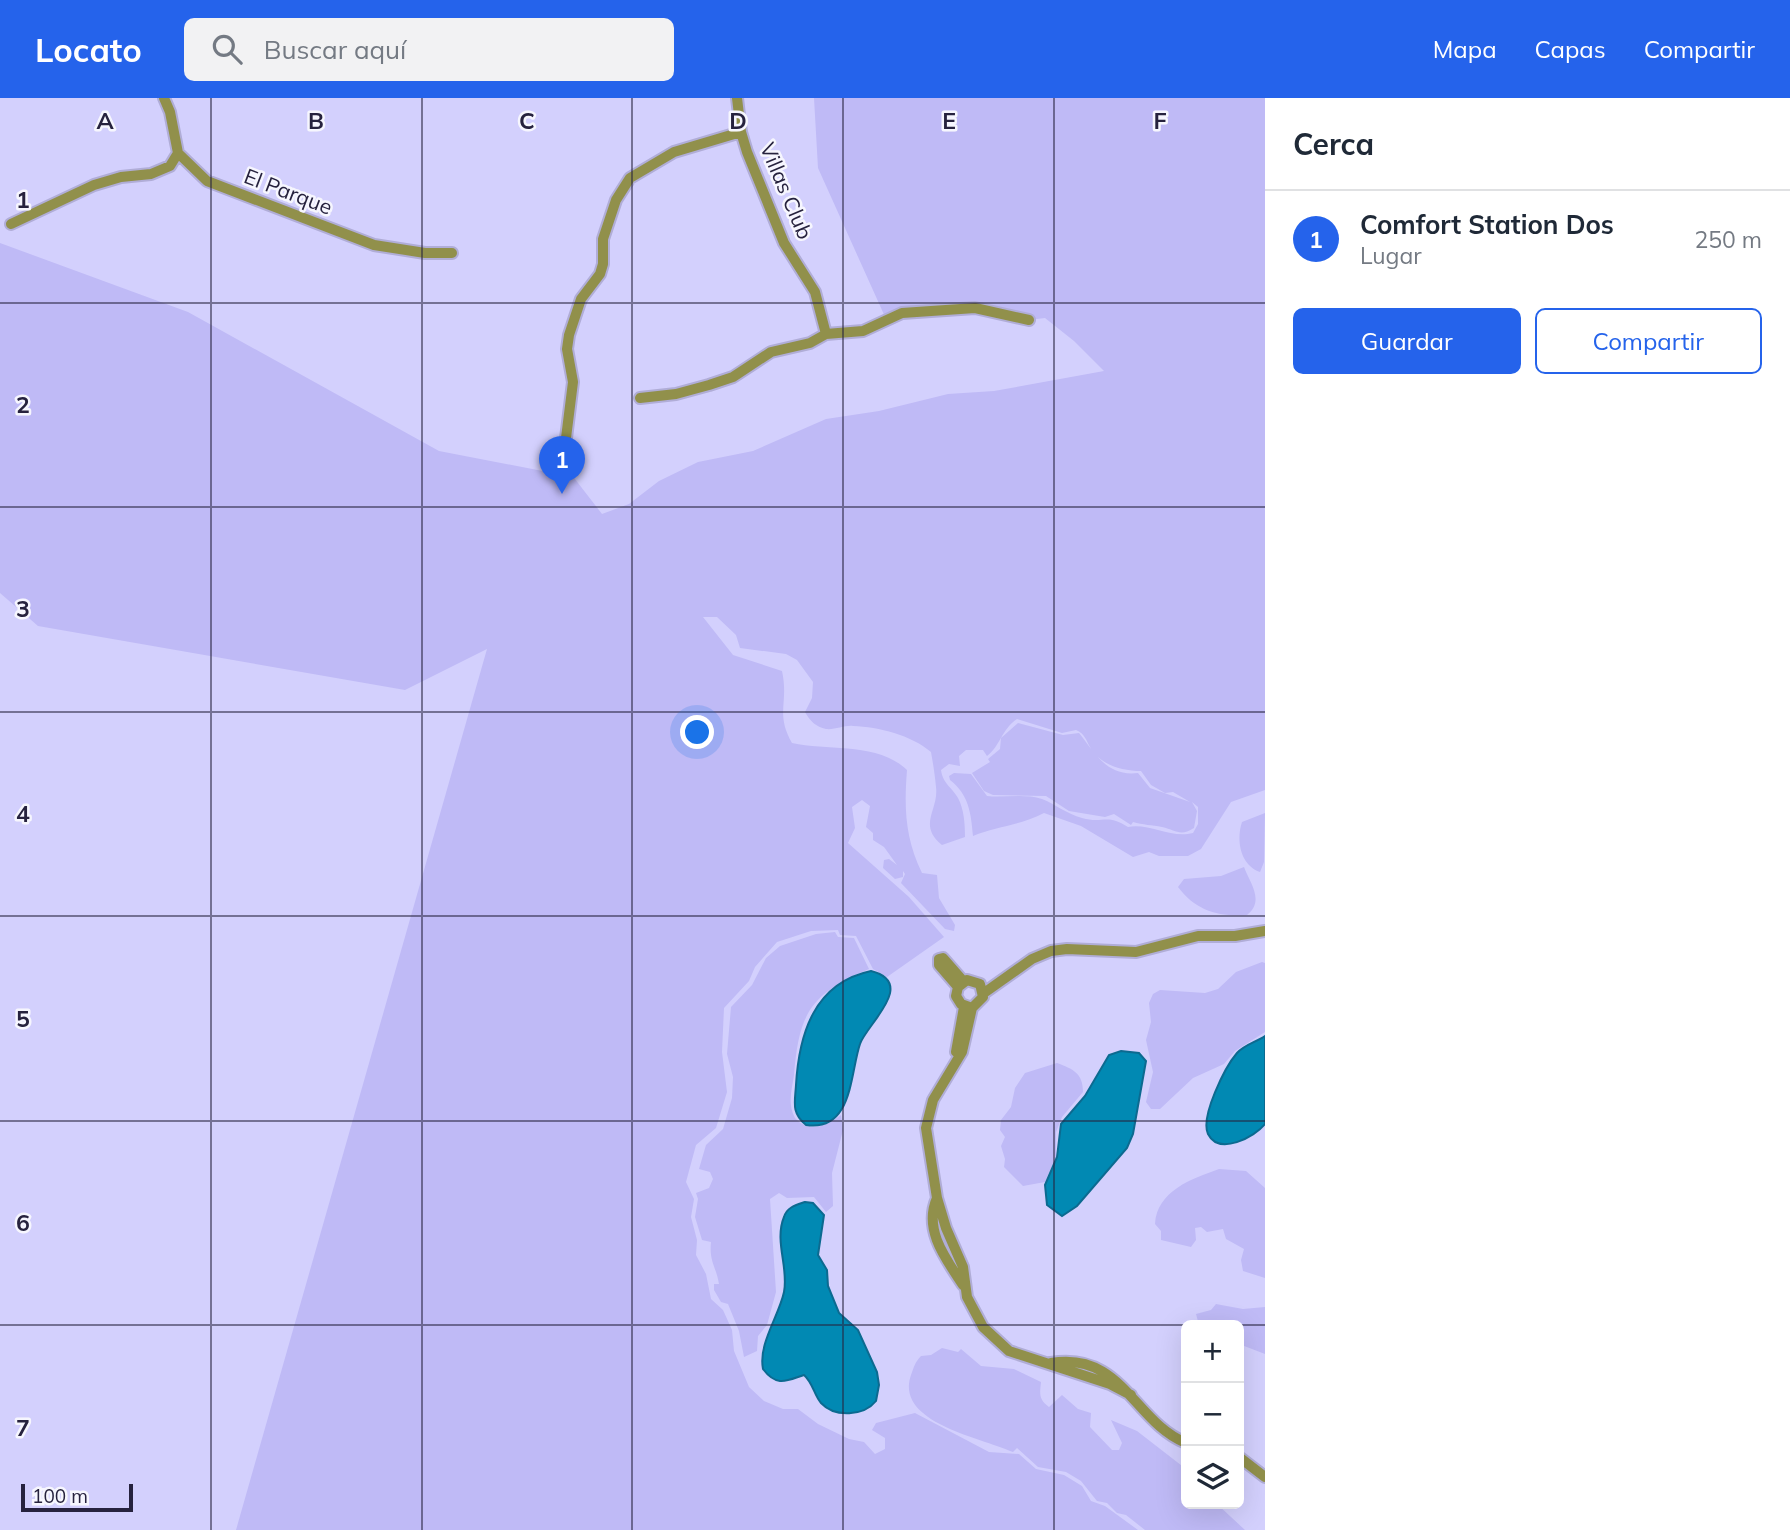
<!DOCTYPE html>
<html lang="es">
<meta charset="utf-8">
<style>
body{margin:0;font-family:Mulish,sans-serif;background:#f2f2f3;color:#1f2937}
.controls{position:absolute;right:21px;bottom:21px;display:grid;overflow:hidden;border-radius:10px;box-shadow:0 7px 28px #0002}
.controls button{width:63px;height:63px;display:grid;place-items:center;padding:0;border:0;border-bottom:2px solid #e0e1e3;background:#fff;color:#1f2937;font:35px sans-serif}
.scale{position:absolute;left:21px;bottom:18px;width:112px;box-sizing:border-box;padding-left:7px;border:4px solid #26223e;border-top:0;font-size:19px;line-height:24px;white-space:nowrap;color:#26223e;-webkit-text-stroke:5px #f6f6fe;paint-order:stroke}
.you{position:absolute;left:698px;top:635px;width:24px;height:24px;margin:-18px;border:5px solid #fff;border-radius:50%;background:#1a73e8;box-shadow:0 0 0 10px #1a73e833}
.badge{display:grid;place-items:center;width:46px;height:46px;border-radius:50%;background:#2563eb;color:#fff;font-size:23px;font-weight:700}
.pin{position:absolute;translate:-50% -58px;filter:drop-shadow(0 2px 4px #0008)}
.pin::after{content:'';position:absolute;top:37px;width:24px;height:21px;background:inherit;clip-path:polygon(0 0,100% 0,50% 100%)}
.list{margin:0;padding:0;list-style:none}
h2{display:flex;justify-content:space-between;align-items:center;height:91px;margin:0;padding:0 28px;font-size:30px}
h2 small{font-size:23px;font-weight:400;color:#747a83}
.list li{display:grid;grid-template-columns:46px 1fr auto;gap:21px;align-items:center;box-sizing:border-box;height:98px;padding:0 28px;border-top:2px solid #e0e1e3}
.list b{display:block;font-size:26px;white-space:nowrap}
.list p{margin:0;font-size:23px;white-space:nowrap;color:#747a83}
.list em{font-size:23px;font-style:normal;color:#747a83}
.actions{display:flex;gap:14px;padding:21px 28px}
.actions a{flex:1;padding:16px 0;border:2px solid #2563eb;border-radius:10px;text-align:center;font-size:24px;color:#2563eb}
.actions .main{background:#2563eb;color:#fff}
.icon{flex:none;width:38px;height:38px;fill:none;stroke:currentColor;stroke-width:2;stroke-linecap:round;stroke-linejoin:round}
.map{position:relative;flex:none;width:1265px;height:1432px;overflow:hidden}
header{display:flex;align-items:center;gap:42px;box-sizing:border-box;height:98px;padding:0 35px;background:#2563eb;color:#fff}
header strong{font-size:33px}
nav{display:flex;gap:38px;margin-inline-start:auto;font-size:24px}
.search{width:490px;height:63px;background:#f2f2f3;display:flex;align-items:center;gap:18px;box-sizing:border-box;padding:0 24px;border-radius:10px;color:#747a83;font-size:26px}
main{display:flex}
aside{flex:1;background:#fff}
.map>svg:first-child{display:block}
</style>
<header>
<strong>Locato</strong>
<div class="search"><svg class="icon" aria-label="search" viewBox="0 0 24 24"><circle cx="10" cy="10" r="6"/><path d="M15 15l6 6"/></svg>Buscar aquí</div>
<nav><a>Mapa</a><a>Capas</a><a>Compartir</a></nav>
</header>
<main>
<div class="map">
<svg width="1265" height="1432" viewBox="0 0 1265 1432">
<rect width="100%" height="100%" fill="#d3d0fd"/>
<path fill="#bfbaf6" d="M814 0H1265V692L1231 704 1201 751 1188 758H1159L1149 754 1133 759 1081 728 1044 715C1022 727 997 728 973 738 971 715 969 697 950 682L949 678 954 675 971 676 987 698C1005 700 1024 695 1042 701 1055 706 1067 716 1082 720 1103 726 1107 715 1128 729 1150 725 1171 741 1193 735L1198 726V709L1192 704 1197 713 1194 730C1180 739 1176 732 1162 729 1152 727 1143 727 1133 724L1131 727 1114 716 1105 719 1069 713 1046 698 993 697 984 693 972 675 990 664 988 661 1000 651 1001 640 1018 625 1063 637 1079 635C1095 655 1107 679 1138 675L1150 690 1190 704 1173 694 1165 695 1151 687 1141 673C1122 673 1100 667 1090 649 1086 642 1085 636 1076 632L1062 635 1017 621C1001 632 1001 647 987 658L983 652H966L959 658 960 668 949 666 941 672C943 686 951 688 958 700 964 711 965 726 965 739L942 747C917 727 939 712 936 689 935 678 933 665 931 654 911 637 879 629 853 628 845 627 835 632 826 631 816 629 810 623 805 614L812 600 813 584 797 562 786 556 740 550 736 537 717 519H703L733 557 782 573C789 605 775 615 792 645 829 653 878 644 907 672 904 710 905 740 922 775L937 777 939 800 955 827 954 833 945 831 901 785 905 776 903 773V779L895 781 883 770 884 762 889 761 897 767 884 749 873 742V735L866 729 870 708 862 702 852 709 855 730 848 745 909 799 944 839 887 879 873 871 856 838 840 837 838 832 811 833 777 844 755 869 749 883 724 910 722 954 727 994 716 1030 696 1047 686 1084 694 1101 691 1119 697 1142 696 1157 706 1176 711 1201 723 1212 732 1232 734 1253 749 1289 764 1303 783 1311H798L818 1326 849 1341 864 1344 875 1356 885 1351V1340L872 1332 876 1325 915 1315 989 1354 1019 1356 1036 1371 1064 1377 1082 1388 1091 1403 1105 1408 1138 1432H236L487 551 405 592 38 528 0 495V145L188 214 439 353 558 376 568 372 602 416 629 406 659 383 698 364 753 353 826 321 879 313 948 296 994 293 1104 273 1074 243 1045 220 1029 222 994 214 886 221 818 70Z
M1265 715 1264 764 1260 774C1240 767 1236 742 1242 724Z
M1244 769C1250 785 1265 803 1247 817 1219 819 1196 813 1178 789L1184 781 1221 778Z
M835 834 838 839 854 840 869 871C811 896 799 914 794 977 792 992 787 1005 795 1020 810 1036 825 1028 841 1017L843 1032 832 1075 833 1108 826 1114 814 1099 787 1100 779 1095 770 1101 776 1194 767 1227 758 1238 757 1253 744 1259 739 1233 728 1206 721 1204 714 1192V1186H719C716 1168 709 1164 711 1144L702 1142 695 1119 698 1101 696 1095 709 1090 713 1081 710 1074 699 1071 706 1047 723 1031 732 1000 733 979 727 956 731 909 752 887 766 860 780 848 816 836Z
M1262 864 1265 865V934L1235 953 1224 966 1193 980 1160 1011H1151L1146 1004 1153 974 1146 942 1151 924 1149 905 1153 896 1160 892 1205 895 1218 891 1236 874Z
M1057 965C1073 971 1083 975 1083 994L1062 1019 1056 1034V1059L1045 1084 1023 1088 1004 1069 1005 1061 1001 1048 1005 1039 1000 1032 1001 1022 1011 1009 1015 990 1025 975Z
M1219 1071 1246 1073 1265 1090V1180L1243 1173 1241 1162 1244 1151 1226 1141 1223 1131 1207 1134 1201 1129 1195 1130 1196 1142 1191 1149 1161 1142V1133L1155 1126C1157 1093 1191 1081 1219 1071Z
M1216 1206 1243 1211 1265 1209V1256L1239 1246V1227H1199L1196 1216 1211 1212Z
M942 1250 958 1254 961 1251 981 1268 1014 1271 1041 1284C1040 1295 1038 1301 1049 1309L1062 1297 1078 1311 1091 1315 1090 1329 1112 1352H1119L1122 1345 1111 1322 1137 1333 1186 1371V1406H1217L1245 1432H1145L1126 1417 1117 1415 1107 1405 1097 1403 1081 1383 1066 1374 1038 1369 1017 1350 1013 1354C983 1340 894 1325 911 1277 914 1269 915 1264 921 1258L931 1257Z"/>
<path fill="#0189b3" stroke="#0c6a90" stroke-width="2" d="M871 873C918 885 866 927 860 946 850 975 853 1034 806 1027 791 1015 795 1004 796 987 799 936 814 885 871 873Z
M1265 938V1026C1255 1039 1219 1058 1208 1036 1200 1019 1225 969 1237 955 1244 947 1256 944 1265 938Z
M1121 953 1139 955 1146 963 1133 1036 1127 1050 1077 1108 1062 1118 1047 1107 1045 1087 1057 1059 1061 1026 1085 998 1109 957Z
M805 1104 813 1105 824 1117 818 1157 827 1172 828 1188 839 1215 858 1232 877 1274 879 1287 876 1303C864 1318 835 1320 821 1305 814 1297 813 1285 804 1277 788 1282 777 1290 763 1271 758 1246 779 1218 784 1194 789 1170 774 1143 784 1119 787 1109 796 1107 805 1104Z"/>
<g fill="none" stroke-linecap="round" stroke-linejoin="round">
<defs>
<path id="minor" d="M164 0 170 14 178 55 207 83 374 147 425 155H452
M737 0 741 34 747 54 784 145 815 194 826 236
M11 126 94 87 121 79 151 76 170 68 178 55
M640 300 676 296 709 287 733 279 771 254 810 245 826 236 863 233 902 215 975 210 1029 222
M564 356 573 284 567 251 569 237 581 201 600 176 603 166V141L616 102 630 80 674 54 741 34
M958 889 939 867V861L943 860 964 884
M984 895 1032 861 1051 853 1067 851 1136 854 1198 838H1235L1265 833
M972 910 961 906 956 898 958 889 967 882 980 886 983 899 972 910 962 954 933 1002 926 1030 937 1100 946 1130 963 1169 967 1199 983 1229 1009 1253 1110 1286 1131 1297
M956 954 964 909
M937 1100C923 1132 946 1161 963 1187
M1051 1265C1122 1253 1134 1324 1186 1345
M1239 1359 1265 1379"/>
</defs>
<use href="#minor" stroke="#b0add7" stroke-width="14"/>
<use href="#minor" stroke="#91904b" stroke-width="10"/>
</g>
<path fill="none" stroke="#26223e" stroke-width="2" stroke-opacity="0.55" d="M211 0V1432M422 0V1432M632 0V1432M843 0V1432M1054 0V1432M0 205H1265M0 409H1265M0 614H1265M0 818H1265M0 1023H1265M0 1227H1186M1239 1227H1265"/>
<g text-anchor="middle" stroke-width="5" stroke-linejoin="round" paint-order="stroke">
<g font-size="21" fill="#26223e" stroke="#f6f6fe">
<text transform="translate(786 93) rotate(67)" y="7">Villas Club</text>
<text transform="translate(288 94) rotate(21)" y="7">El Parque</text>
</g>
</g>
<g font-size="23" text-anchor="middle" font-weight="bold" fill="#26223e" stroke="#f6f6fe" stroke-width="5" stroke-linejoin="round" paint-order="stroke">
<text x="105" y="31">A</text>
<text x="316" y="31">B</text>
<text x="527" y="31">C</text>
<text x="738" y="31">D</text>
<text x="949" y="31">E</text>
<text x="1160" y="31">F</text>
<text x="23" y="110">1</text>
<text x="23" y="315">2</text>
<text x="23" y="519">3</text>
<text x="23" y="724">4</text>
<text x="23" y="929">5</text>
<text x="23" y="1133">6</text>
<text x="23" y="1338">7</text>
</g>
</svg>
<div class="controls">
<button>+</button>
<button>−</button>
<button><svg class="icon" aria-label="layers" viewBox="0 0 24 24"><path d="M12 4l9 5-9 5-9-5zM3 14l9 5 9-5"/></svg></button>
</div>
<div class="scale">100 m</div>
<div class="you"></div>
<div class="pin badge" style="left:562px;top:396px">1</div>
</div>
<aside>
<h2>Cerca<small></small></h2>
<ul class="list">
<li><span class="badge">1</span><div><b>Comfort Station Dos</b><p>Lugar</p></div><em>250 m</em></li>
</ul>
<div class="actions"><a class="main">Guardar</a><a>Compartir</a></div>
</aside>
</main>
